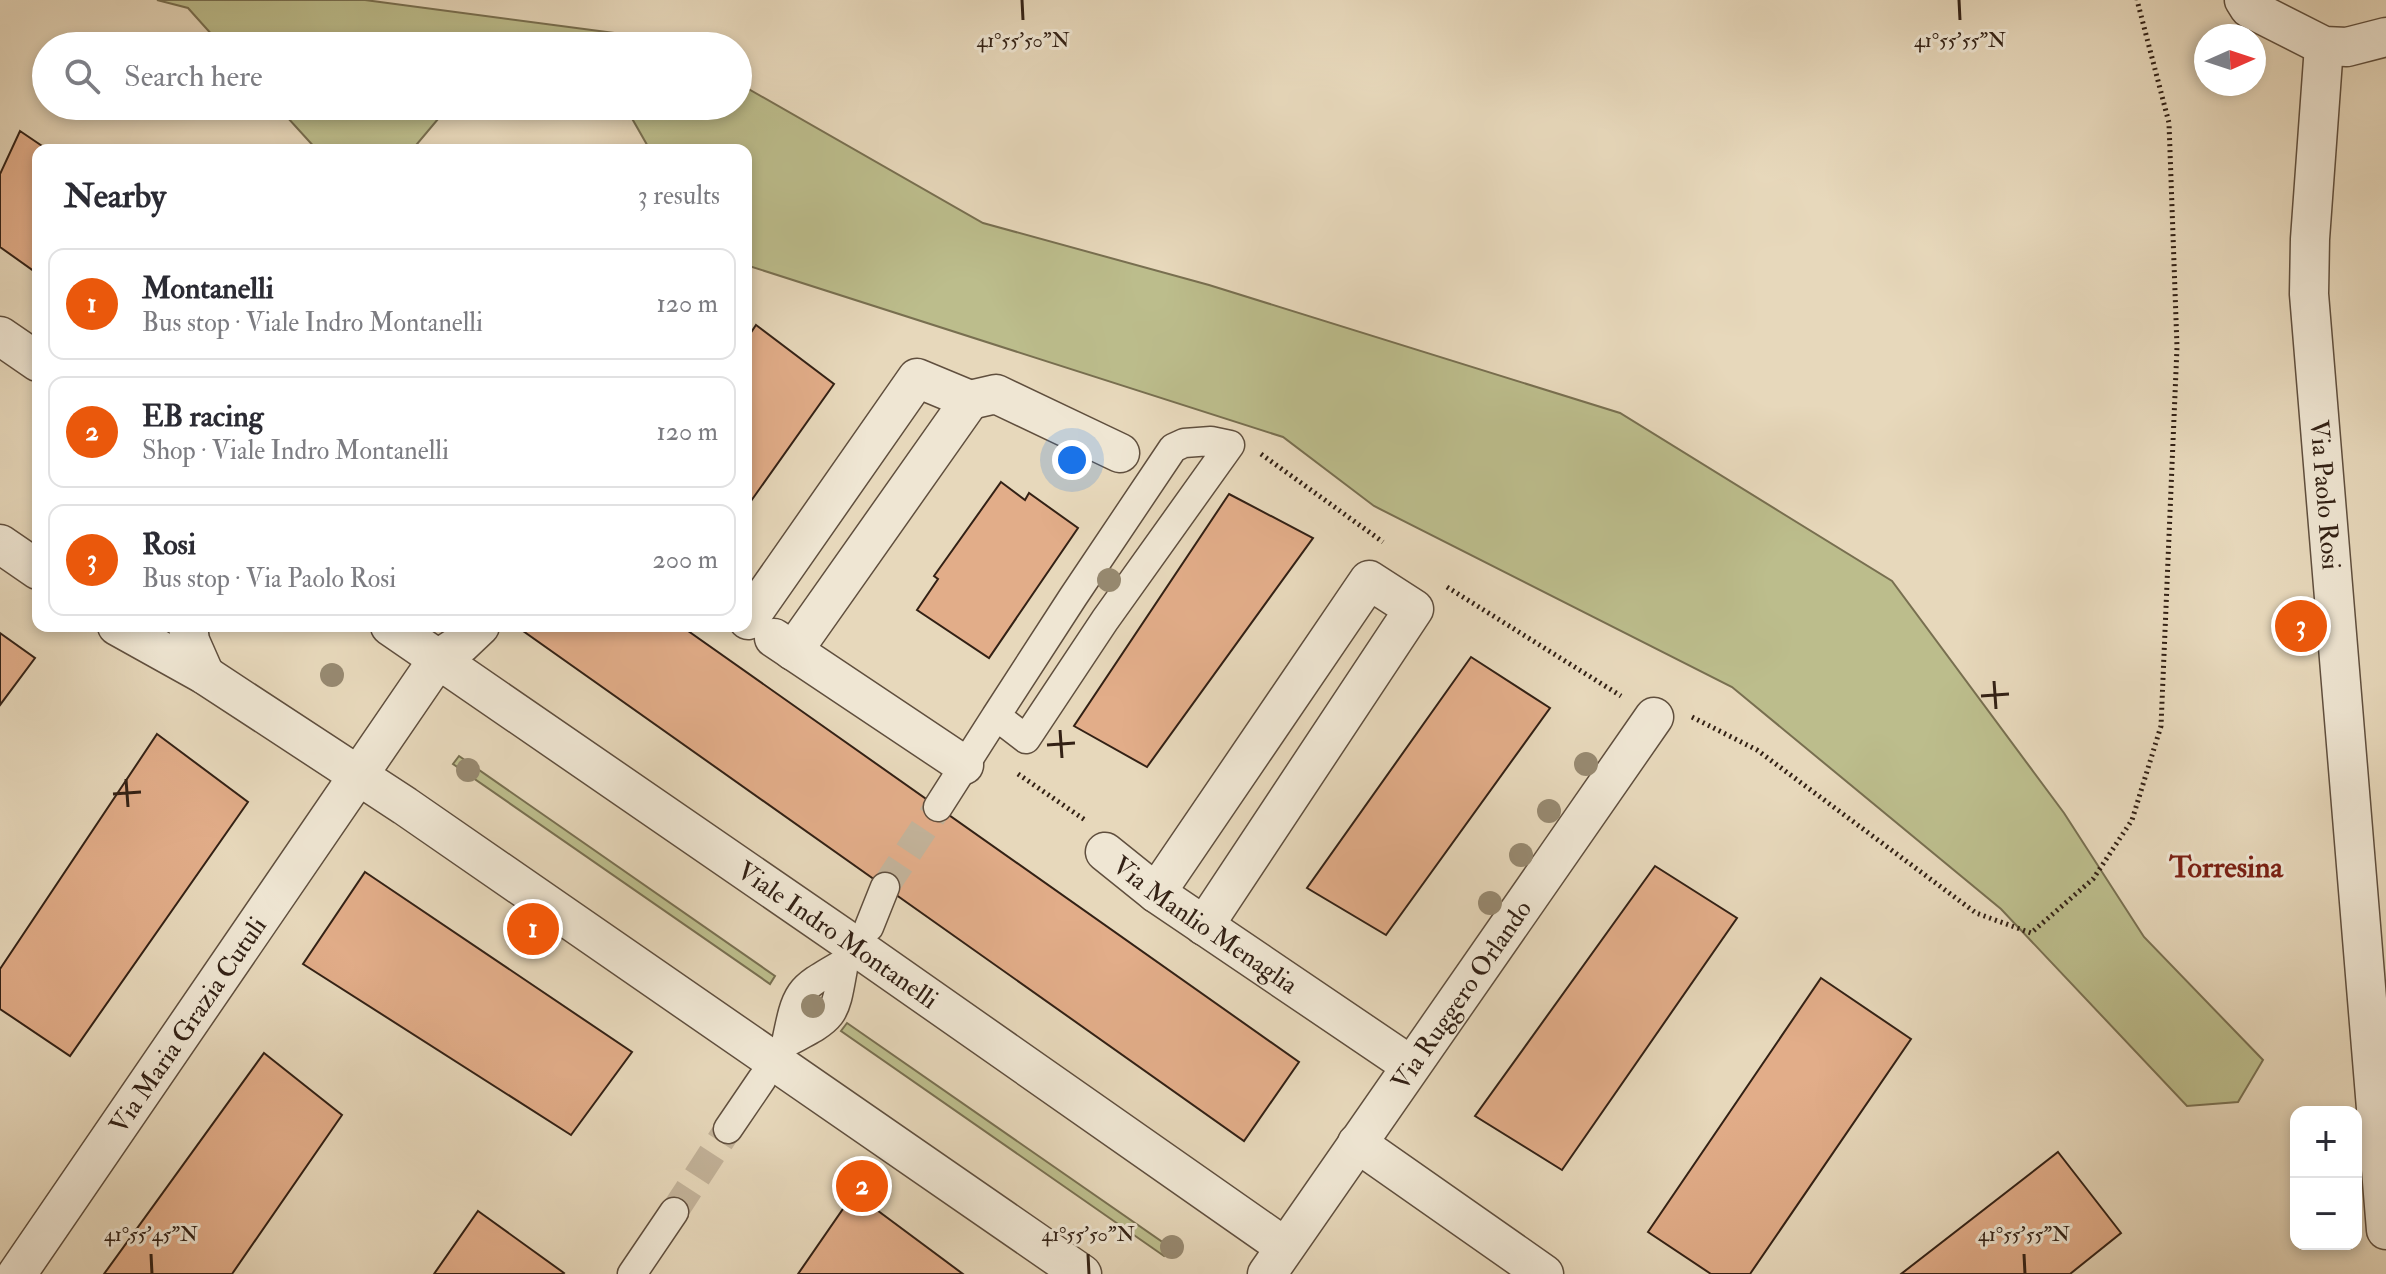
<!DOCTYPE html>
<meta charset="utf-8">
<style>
body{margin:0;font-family:"IM FELL Double Pica",serif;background:#f7f7f7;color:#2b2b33}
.controls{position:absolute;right:24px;bottom:24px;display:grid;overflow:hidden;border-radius:16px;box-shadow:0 4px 12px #0003}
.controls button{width:72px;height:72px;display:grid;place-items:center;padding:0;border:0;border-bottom:2px solid #e1e1e2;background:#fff;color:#2b2b33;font:40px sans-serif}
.compass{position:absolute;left:2194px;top:24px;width:72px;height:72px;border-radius:50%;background:#fff;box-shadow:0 4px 12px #0003;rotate:87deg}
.you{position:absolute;left:1072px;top:460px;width:28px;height:28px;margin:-20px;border:6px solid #fff;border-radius:50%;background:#1a73e8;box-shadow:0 0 0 12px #1a73e833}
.badge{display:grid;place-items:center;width:52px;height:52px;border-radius:50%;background:#ea580c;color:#fff;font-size:26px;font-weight:700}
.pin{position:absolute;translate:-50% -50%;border:4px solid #fff;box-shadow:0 2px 8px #0006}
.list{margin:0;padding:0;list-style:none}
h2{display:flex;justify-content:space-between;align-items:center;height:104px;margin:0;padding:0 32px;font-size:34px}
h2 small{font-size:26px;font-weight:400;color:#7c7c81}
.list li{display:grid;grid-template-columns:52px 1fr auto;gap:24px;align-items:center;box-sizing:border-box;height:112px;margin:0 16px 16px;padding:0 16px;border:2px solid #e1e1e2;border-radius:16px}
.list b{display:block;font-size:30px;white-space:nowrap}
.list p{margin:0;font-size:26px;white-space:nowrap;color:#7c7c81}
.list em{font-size:26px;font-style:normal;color:#7c7c81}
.icon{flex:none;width:44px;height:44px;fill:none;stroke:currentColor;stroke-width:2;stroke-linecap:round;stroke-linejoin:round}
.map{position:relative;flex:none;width:2386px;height:1274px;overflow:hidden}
.search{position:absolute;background:#fff;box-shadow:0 4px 12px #0003;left:32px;top:32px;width:720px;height:88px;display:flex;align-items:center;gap:20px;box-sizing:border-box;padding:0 28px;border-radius:44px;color:#7c7c81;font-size:30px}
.panel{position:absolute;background:#fff;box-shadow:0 4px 12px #0003;left:32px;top:144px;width:720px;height:488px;border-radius:16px}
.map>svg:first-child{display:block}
</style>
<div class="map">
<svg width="2386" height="1274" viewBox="0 0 2386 1274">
<rect width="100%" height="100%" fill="#e7d8bb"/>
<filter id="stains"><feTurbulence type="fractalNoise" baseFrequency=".0025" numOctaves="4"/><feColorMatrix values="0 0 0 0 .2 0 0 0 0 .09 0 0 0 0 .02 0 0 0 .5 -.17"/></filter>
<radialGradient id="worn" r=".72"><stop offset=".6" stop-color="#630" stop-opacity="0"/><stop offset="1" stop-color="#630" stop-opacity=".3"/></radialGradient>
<path fill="#bcbd8c" stroke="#786f50" stroke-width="2" d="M157 0H365L660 39 672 46H222L188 8Z
M738 83 983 223 1209 285 1620 413 1892 581 2064 813 2144 937 2263 1060 2238 1102 2187 1106 2001 909 1732 687 1374 506 1283 437 746 265V150H650L630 115 591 106H738Z
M277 106H449L412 150H317Z
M459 756 775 976 770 984 453 764Z
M847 1023 1171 1248 1164 1256 841 1031Z"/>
<path fill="#e2ad89" stroke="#332115" stroke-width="2" d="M20 131 48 150H38V274L0 247V174Z
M756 325 834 384 746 508V340Z
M1001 482 1025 500 1029 493 1078 528 989 658 917 610 938 579 934 576Z
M1229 494 1313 538 1147 767 1074 726Z
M516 626H681L1299 1062 1244 1141Z
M0 633 35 658 0 705Z
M1471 657 1550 708 1386 935 1307 888Z
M157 734 248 802 70 1056 0 1009V969Z
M1655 866 1737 918 1562 1170 1475 1116Z
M365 872 632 1052 571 1135 303 964Z
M1821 978 1911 1039 1750 1274H1711L1648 1232Z
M264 1053 342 1115 232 1274H104Z
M2058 1152 2121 1233 2070 1274H1901Z
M854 1193 963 1274H798Z
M478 1211 564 1273 563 1274H434Z"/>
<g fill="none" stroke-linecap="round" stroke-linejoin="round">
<path stroke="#c3b39a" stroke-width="28" stroke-dasharray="28 14" stroke-linecap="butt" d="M885 887 938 807
M674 1212 728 1129"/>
<defs>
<path id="pedestrian" d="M1211 441 1230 445 1105 620 1026 739 996 716 1073 597 1173 448 1184 443Z
M938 807 996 716
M869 927 885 887
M786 1043C837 1016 834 1019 844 963
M786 1043C797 989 797 990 844 963
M728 1129 762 1079
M632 1274 674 1212"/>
<g id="minor">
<path d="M2244 0 2249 8 2324 46 2347 47 2386 37"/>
<path id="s1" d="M2324 46 2310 239 2309 294 2386 1230"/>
<path d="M0 336 38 362"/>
<path d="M970 400 996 394 1120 453"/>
<path d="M0 544 38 570"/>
<path d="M748 620 917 378 970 400 793 651"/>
<path d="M117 626 205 675 405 806 1082 1274"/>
<path d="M188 626 190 641 205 675"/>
<path id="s2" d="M390 626 855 946 1285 1247"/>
<path d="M774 638 964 765"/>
<path id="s3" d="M1105 852 1156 893 1410 1065"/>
<path d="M1156 893 1369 580 1414 609 1204 926"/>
<path d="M1357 1143 1544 1274"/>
<path id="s4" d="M17 1274 438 659 461 644 480 626"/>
<path id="s5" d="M1267 1274 1654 717"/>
</g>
</defs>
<use href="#pedestrian" stroke="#604f3e" stroke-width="31"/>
<use href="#minor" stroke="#604f3e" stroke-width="41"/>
<path stroke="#332115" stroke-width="5" stroke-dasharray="2 4" stroke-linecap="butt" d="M1261 454 1383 542
M1447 587 1621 696
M1692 717 1757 750 1976 913 2031 933 2093 879 2132 820 2161 726 2177 347 2169 123 2137 0
M1018 774 1085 820"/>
<use href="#pedestrian" stroke="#efe6d3" stroke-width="28"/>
<use href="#minor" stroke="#efe6d3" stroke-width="38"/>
</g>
<g fill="#978970">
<circle cx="1109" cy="580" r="12"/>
<circle cx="332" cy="675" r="12"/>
<circle cx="1586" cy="764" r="12"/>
<circle cx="468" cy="770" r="12"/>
<circle cx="1549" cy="811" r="12"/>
<circle cx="1521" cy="855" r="12"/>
<circle cx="1490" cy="903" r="12"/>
<circle cx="813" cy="1006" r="12"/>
<circle cx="1172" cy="1247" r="12"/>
</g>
<path fill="none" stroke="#332115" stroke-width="3" d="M1022 0 1023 20M1959 0 1960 20M1994 681 1996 709M1981 696 2009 694M1060 730 1062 758M1047 745 1075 743M126 779 128 807M113 794 141 792M151 1254 152 1274M1088 1254 1089 1274M2024 1254 2025 1274"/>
<g text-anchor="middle" stroke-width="6" stroke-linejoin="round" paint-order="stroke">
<g font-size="26" fill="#332115" stroke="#efe6d3">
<text dy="9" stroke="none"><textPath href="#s1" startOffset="450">Via Paolo Rosi</textPath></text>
<text dy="9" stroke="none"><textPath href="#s3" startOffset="124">Via Manlio Menaglia</textPath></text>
<text dy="9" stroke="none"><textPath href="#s2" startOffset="544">Viale Indro Montanelli</textPath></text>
<text dy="9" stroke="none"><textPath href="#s5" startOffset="340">Via Ruggero Orlando</textPath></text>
<text dy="9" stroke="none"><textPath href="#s4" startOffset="302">Via Maria Grazia Cutuli</textPath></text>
</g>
<g font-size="30" font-weight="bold" fill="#7a1f14" stroke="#efe6d3">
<text x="2226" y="877">Torresina</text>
</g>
</g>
<g font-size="20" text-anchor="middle" fill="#332115" stroke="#efe6d3" stroke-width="6" stroke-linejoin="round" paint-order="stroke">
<text x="1023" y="47">41°55'50"N</text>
<text x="1960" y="47">41°55'55"N</text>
<text x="151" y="1241">41°55'45"N</text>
<text x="1088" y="1241">41°55'50"N</text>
<text x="2024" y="1241">41°55'55"N</text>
</g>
<rect width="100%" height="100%" filter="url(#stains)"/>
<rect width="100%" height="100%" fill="url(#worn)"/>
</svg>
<div class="controls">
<button>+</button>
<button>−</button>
</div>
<svg class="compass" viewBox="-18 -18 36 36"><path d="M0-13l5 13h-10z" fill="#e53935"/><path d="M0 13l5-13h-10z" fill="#7c7c81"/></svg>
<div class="you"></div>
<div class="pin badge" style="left:533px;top:929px">1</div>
<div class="pin badge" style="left:862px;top:1186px">2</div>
<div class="pin badge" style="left:2301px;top:626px">3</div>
<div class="search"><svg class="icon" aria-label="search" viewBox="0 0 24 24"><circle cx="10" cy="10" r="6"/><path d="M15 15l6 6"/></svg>Search here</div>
<section class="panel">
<h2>Nearby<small>3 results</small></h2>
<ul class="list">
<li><span class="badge">1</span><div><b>Montanelli</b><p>Bus stop · Viale Indro Montanelli</p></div><em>120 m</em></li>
<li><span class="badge">2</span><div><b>EB racing</b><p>Shop · Viale Indro Montanelli</p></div><em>120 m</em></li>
<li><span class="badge">3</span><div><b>Rosi</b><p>Bus stop · Via Paolo Rosi</p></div><em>200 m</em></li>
</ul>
</section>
</div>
